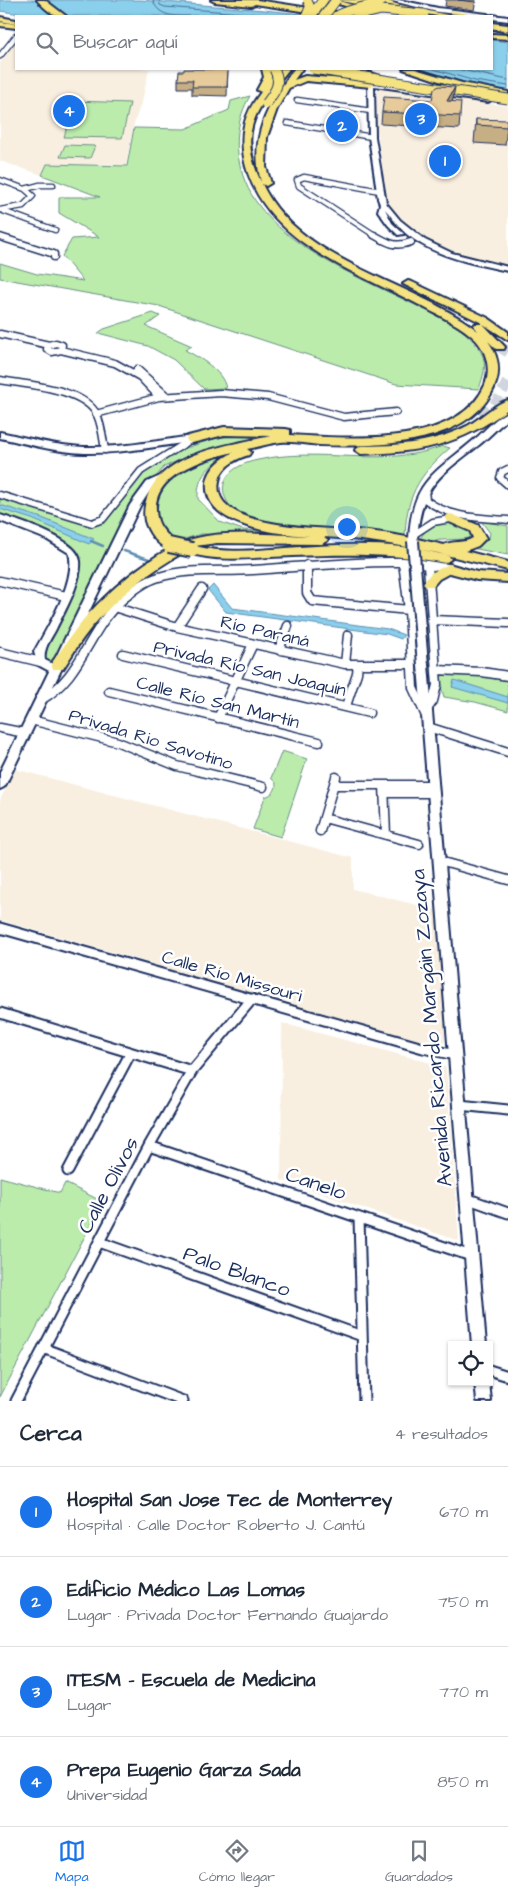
<!DOCTYPE html>
<html lang="es">
<meta charset="utf-8">
<style>
body{margin:0;font-family:"Architects Daughter",sans-serif;background:#f2f2f3;color:#1f2937}
.controls{position:absolute;right:15px;bottom:15px;display:grid;overflow:hidden;border-radius:0px;box-shadow:0 1px 4px #0004}
.controls button{width:45px;height:45px;display:grid;place-items:center;padding:0;border:0;border-bottom:1px solid #e0e1e3;background:#fff;color:#1f2937;font:25px sans-serif}
.you{position:absolute;left:346px;top:526px;width:18px;height:18px;margin:-12px;border:4px solid #fff;border-radius:50%;background:#1a73e8;box-shadow:0 0 0 8px #1a73e833}
.badge{display:grid;place-items:center;width:32px;height:32px;border-radius:50%;background:#1a73e8;color:#fff;font-size:16px;font-weight:700}
.pin{position:absolute;translate:-50% -50%;border:2px solid #fff;box-shadow:0 1px 5px #0006}
.list{margin:0;padding:0;list-style:none}
h2{display:flex;justify-content:space-between;align-items:center;height:65px;margin:0;padding:0 20px;font-size:21px}
h2 small{font-size:16px;font-weight:400;color:#747a83}
.list li{display:grid;grid-template-columns:32px 1fr auto;gap:15px;align-items:center;box-sizing:border-box;height:90px;padding:0 20px;border-top:1px solid #e0e1e3}
.list b{display:block;font-size:19px;white-space:nowrap}
.list p{margin:0;font-size:16px;white-space:nowrap;color:#747a83}
.list em{font-size:16px;font-style:normal;color:#747a83}
.icon{flex:none;width:28px;height:28px;fill:none;stroke:currentColor;stroke-width:2;stroke-linecap:round;stroke-linejoin:round}
.map{position:relative;flex:none;width:508px;height:1401px;overflow:hidden}
.search{position:absolute;background:#fff;box-shadow:0 1px 4px #0004;left:15px;right:15px;top:15px;height:55px;display:flex;align-items:center;gap:12px;box-sizing:border-box;padding:0 18px;border-radius:0px;color:#747a83;font-size:19px}
.sheet{height:425px;background:#fff}
nav{display:flex;justify-content:space-around;align-items:center;box-sizing:border-box;height:70px;border-top:1px solid #e0e1e3;background:#fff;font-size:14px;color:#747a83}
nav a{display:grid;justify-items:center;gap:2px}
nav .on{color:#1a73e8}
.map>svg:first-child{display:block}
</style>
<div class="map">
<svg width="508" height="1401" viewBox="0 0 508 1401">
<rect width="100%" height="100%" fill="#fff"/>
<filter id="ink" filterUnits="userSpaceOnUse"><feTurbulence type="fractalNoise" baseFrequency=".02" numOctaves="2"/><feDisplacementMap in="SourceGraphic" scale="10" xChannelSelector="R" yChannelSelector="G"/><feConvolveMatrix kernelMatrix="1 2 1 2 8 2 1 2 1" color-interpolation-filters="sRGB"/></filter>
<g filter="url(#ink)">
<path fill="#f8efe1" d="M16 42V69H149L143 97 134 124 126 165 47 164 42 175 0 161V63Z
M381 88 508 106V268L471 260 425 242 404 227 391 212 387 197 376 125 377 91Z
M15 769 353 858V889L437 910 445 1042 440 1045H436L0 920V800Z
M282 1023 446 1067 459 1241 281 1180Z"/>
<path fill="#bbecac" stroke="#6b8e85" d="M250 96C237 118 234 144 241 169 259 241 361 277 421 308 444 319 468 329 481 352 488 365 483 376 479 389L396 384 159 306 0 278V263L37 274 83 281 62 256 72 239 99 237 59 213V197H100L42 175 47 164 127 166 134 128 185 129 229 110 231 101Z
M75 101 130 103 122 138 64 137Z
M65 145 95 146 90 158 60 157Z
M153 313 160 316 146 326 192 346 185 350C200 358 222 370 226 388L204 389 174 360 148 346 98 333 104 329Z
M234 435H245L258 440 200 451 164 467 142 494 56 670 41 662 75 573 76 560 63 545 0 518V495L92 523 103 519 134 478 171 453 213 439Z
M443 446 450 448C418 475 405 498 405 541 370 538 335 534 299 530 287 529 270 530 258 525 216 509 208 470 258 460 319 446 383 469 443 446Z
M227 453C209 468 197 474 198 499L220 522 243 530 341 537 201 534 178 541 165 535 154 517 157 492 177 470Z
M448 521 464 525 472 533 471 536 466 539 421 541 420 539C427 526 435 524 448 521Z
M481 521 508 526V555L466 547 484 542 489 538 490 533Z
M436 670 508 676V711L475 702 444 697Z
M282 751 307 759 281 837 253 829 265 797C273 794 276 791 276 783L271 778Z
M0 1177 60 1193 65 1183 103 1202 0 1397Z"/>
<path fill="#8acfeb" stroke="#5e8fb3" d="M0 0H141L264 10 319 16H36L0 11Z
M492 40 508 42V91L474 85 417 69H492Z
M0 505 42 518 94 539 89 544 32 519 0 509Z
M213 585 232 608 388 629 404 635 401 639 387 634 226 612 208 590Z
M454 680 508 697V703L452 687Z"/>
<g fill="none" stroke-linecap="round" stroke-linejoin="round">
<path stroke="#476f96" stroke-width="1" d="M153 0C158 20 183 16 199 16
M159 0 160 5 165 7 278 16
M433 69 475 81 508 86
M457 69 508 80"/>
<path stroke="#5e8fb3" stroke-width="2.5" d="M91 541 103 546
M124 551 152 560"/>
<path stroke="#d1d5df" stroke-width="11" stroke-dasharray="11 5.5" stroke-linecap="butt" d="M500 347 508 352
M481 416 497 402 508 381"/>
<defs>
<path id="minor-far3" d="M0 56 16 36
M297 100 371 111
M287 123 372 137
M0 180 25 189 33 196 23 206 0 210
M25 189 40 185H53
M3 211 55 230
M376 236 299 186 297 180 304 177 380 191"/>
<path id="minor-far2" d="M374 235C388 243 396 248 411 242
M0 237 54 254V257
M0 334 49 345
M56 343 62 345 61 350 52 352 47 349 49 345Z
M61 350 115 363 140 377 159 397
M137 369 167 396
M0 380C27 385 84 388 97 415 102 426 103 439 105 450
M96 414 159 397 221 393 268 397 344 417 396 412
M508 469 502 472 500 478 508 485
M425 490 426 500C449 518 481 518 508 520
M0 495 92 523 103 519 141 471 192 439
M413 535 433 522 456 518"/>
<path id="minor-far1" d="M403 562 409 610 413 688 426 716
M307 565V593L312 601 409 610
M0 581 66 596
M114 607 177 627 345 664H411
M432 620 508 623
M177 627 202 589
M279 650 288 626
M0 652 41 662
M123 654 369 713
M345 664 348 635
M436 670 482 672 508 676
M109 691 319 742
M41 700C83 676 88 629 123 599 134 590 145 581 159 577 189 568 222 572 253 570 302 567 351 561 400 562 417 562 433 567 449 568
M346 706 357 673 358 664
M427 709 433 701 437 685 428 566
M218 718 253 644
M31 720 118 742 177 766 263 787
M428 727 508 752
M0 728 25 733
M334 785H433
M384 785 386 835
M385 793H434
M324 818 419 844
M320 831 336 777
M439 861 508 880"/>
<path id="minor" d="M0 928 423 1048 455 1055
M0 1013 192 1071
M459 1105 508 1110
M149 1146 471 1256
M68 1171 130 1054
M466 1198 508 1213
M359 1218 364 1401
M99 1242 362 1336
M43 1348 183 1401
M489 1370 508 1376
M16 1401 149 1146 192 1071 252 999"/>
<path id="tertiary" d="M388 0H399L438 8 487 14 490 16H475L438 12Z
M492 15 508 17V21L492 19V16H490Z
M371 82 490 99V101L488 102 374 86 375 137 386 203 400 220 425 240 452 253 508 267V271C474 264 437 257 409 236 399 228 393 218 385 209L392 223 404 234 398 235 388 225 378 211 380 204 378 199 369 137 368 84Z
M508 412V419C498 427 489 437 479 445 439 476 420 486 417 541L416 543H410L409 541C411 481 434 474 475 439 485 431 495 417 508 412Z
M0 432C28 438 56 446 84 447 120 448 156 441 192 436L196 439 192 442C156 446 120 454 84 453 56 452 28 444 0 438Z
M0 515C19 521 78 539 80 561 82 581 65 611 56 629 51 639 43 648 45 660L59 667 61 670 59 673H53L38 665 34 652C47 628 77 581 69 553L46 539 0 521Z
M422 649 427 653 486 1345H472L417 653Z
M475 1382H489L491 1401H477Z"/>
<path id="secondary" d="M165 474 168 475 170 477 168 479 153 486 140 506 6 784 4 787 0 789V772L130 505 147 482Z"/>
<path id="primary" d="M323 0H335L367 9 364 11Z
M0 22 16 24V28L0 26Z
M492 25 508 28V32L492 29Z"/>
<path id="trunk" d="M37 0H45L66 16C53 17 45 9 37 0Z
M211 0H257L348 14 352 16H334L255 4 251 6 215 2Z
M337 0H386L396 4 452 16H437L394 8 378 2 360 5Z
M450 10 476 16H462L449 12Z
M0 17 16 20V24L0 21Z
M492 23 508 25V29L492 27Z
M492 34 508 35V39L492 38Z
M262 69H270L272 79 281 69H289C258 109 236 128 261 182 249 136 268 105 294 69H302L294 80 305 76 371 81 375 84 371 87 306 81 289 88 277 109 267 137 266 167 271 183 266 186 262 184C299 263 414 281 478 331L474 326 475 324H482L480 322 403 284 408 281 412 282 488 318 508 332V340L483 324 505 347 504 349H496L488 341C500 358 502 375 491 394 462 446 372 447 319 445 307 444 294 441 281 442 270 443 259 447 247 449L251 452 249 455C238 458 224 465 220 477 202 534 339 527 368 531 394 534 419 539 444 545 452 540 464 544 473 538L470 531 447 521 445 518 447 515 451 514 478 525 486 538 478 546 465 551 508 562V570C447 555 388 540 324 537L328 540 322 544 217 543 195 546C225 554 255 550 286 548 339 544 398 541 449 556L451 559 445 563C394 553 345 554 293 556 257 557 223 563 188 553L186 551C151 570 117 597 91 628 81 640 72 655 63 669H53L51 665 53 661C63 648 72 633 83 620 106 594 137 566 169 549 158 546 148 532 145 521 143 511 145 503 148 495 165 451 231 445 271 436L224 435 192 443 188 442 186 439 188 436 224 427 286 429 290 430V435C346 438 457 449 485 385 491 370 487 352 476 340 462 326 442 317 425 308 360 273 265 244 245 163 239 135 243 115 261 92L257 90 264 77ZM234 452C222 458 209 468 207 482 202 528 281 534 310 536 271 535 208 527 175 546 173 538 161 531 158 521 144 477 203 459 234 452Z
M351 69H360L380 76 376 78 356 74Z
M403 69H415L462 83 508 92V98L457 87Z
M508 400V409C462 445 418 453 361 454L355 450 361 446C399 446 435 443 469 425 481 418 496 403 508 400Z
M449 564 477 572 508 574V582L477 580 450 573 439 579 433 586H425L423 583 431 573Z"/>
</defs>
<use href="#minor-far3" stroke="#1b2f5e" stroke-width="7"/>
<use href="#minor-far2" stroke="#1b2f5e" stroke-width="9"/>
<use href="#minor-far1" stroke="#1b2f5e" stroke-width="11"/>
<use href="#minor" stroke="#1b2f5e" stroke-width="13"/>
<use href="#tertiary" stroke="#1b2f5e" stroke-width="4"/>
<use href="#secondary" stroke="#1b2f5e" stroke-width="4"/>
<use href="#primary" stroke="#1b2f5e" stroke-width="4"/>
<use href="#trunk" stroke="#1b2f5e" stroke-width="4"/>
<use href="#minor-far3" stroke="#fff" stroke-width="4.5"/>
<use href="#minor-far2" stroke="#fff" stroke-width="6"/>
<use href="#minor-far1" stroke="#fff" stroke-width="8"/>
<use href="#minor" stroke="#fff" stroke-width="9"/>
<use href="#tertiary" fill="#fff" fill-rule="evenodd"/>
<use href="#secondary" fill="#fff" fill-rule="evenodd"/>
<use href="#primary" fill="#f5e382" fill-rule="evenodd"/>
<use href="#trunk" fill="#f5e382" fill-rule="evenodd"/>
<path stroke="#1b2f5e" stroke-width="1" stroke-dasharray="4.5 2.5" stroke-linecap="butt" d="M367 0 432 16
M492 29 508 31"/>
<defs>
<path id="tertiary-bridge" d="M413 541 422 653"/>
<path id="primary-bridge" d="M306 16 310 6 307 0"/>
<path id="trunk-bridge-far1" d="M311 16 323 0
M324 16 336 0
M337 16C352 7 369 8 384 0
M357 16 381 10 424 14
M313 69 508 99
M266 104C275 92 282 83 274 69"/>
<path id="trunk-bridge" d="M169 545 192 550"/>
</defs>
<use href="#tertiary-bridge" stroke="#1b2f5e" stroke-width="14" stroke-linecap="butt"/>
<use href="#primary-bridge" stroke="#1b2f5e" stroke-width="10" stroke-linecap="butt"/>
<use href="#trunk-bridge-far1" stroke="#1b2f5e" stroke-width="11" stroke-linecap="butt"/>
<use href="#trunk-bridge" stroke="#1b2f5e" stroke-width="18" stroke-linecap="butt"/>
<use href="#tertiary-bridge" stroke="#fff" stroke-width="10"/>
<use href="#primary-bridge" stroke="#f5e382" stroke-width="8"/>
<use href="#trunk-bridge-far1" stroke="#f5e382" stroke-width="9"/>
<use href="#trunk-bridge" stroke="#f5e382" stroke-width="14"/>
</g>
<path fill="#c7af85" stroke="#1b2f5e" d="M446 0H476L474 10 445 6Z
M228 69 227 96 192 95V88H178V80Z
M453 99 452 101 460 116 459 129 381 124 382 112 432 100Z
M339 116 348 124 346 129 336 127V120Z
M476 119 507 127 505 145 474 143Z"/>
<path fill="#a28e6c" stroke="#1b2f5e" d="M455 87 453 99 445 114 447 101Z
M348 117V124L346 129V122Z"/>
<path fill="#e7cb9b" stroke="#1b2f5e" d="M458 0H475V2Z
M184 69H228L227 87H192L193 80H178L179 71H184Z
M439 86 455 87 447 101 461 102 460 116 382 112 384 97 432 100 434 89Z
M339 116 348 117 346 122 336 120Z
M476 119 507 120V127L476 125Z"/>
</g>
<g text-anchor="middle" stroke-width="5" stroke-linejoin="round" paint-order="stroke">
<g font-size="18" fill="#1b2f5e" stroke="#fff">
<text transform="translate(265 631) rotate(13)" y="6">Río Paraná</text>
<text transform="translate(250 668) rotate(13)" y="6">Privada Río San Joaquín</text>
<text transform="translate(218 702) rotate(14)" y="6">Calle Río San Martín</text>
<text transform="translate(151 739) rotate(17)" y="6">Privada Rio Savotino</text>
<text transform="translate(232 976) rotate(16)" y="6">Calle Río Missouri</text>
</g>
<g font-size="21" fill="#1b2f5e" stroke="#fff">
<text transform="translate(431 1028) rotate(-95)" y="7">Avenida Ricardo Margáin Zozaya</text>
<text transform="translate(316 1183) rotate(19)" y="7">Canelo</text>
<text transform="translate(108 1185) rotate(-62)" y="7">Calle Olivos</text>
<text transform="translate(237 1271) rotate(20)" y="7">Palo Blanco</text>
</g>
</g>
</svg>
<div class="controls">
<button><svg class="icon" aria-label="locate" viewBox="0 0 24 24"><circle cx="12" cy="12" r="6"/><path d="M12 2v4M12 18v4M2 12h4M18 12h4"/></svg></button>
</div>
<div class="you"></div>
<div class="pin badge" style="left:445px;top:161px">1</div>
<div class="pin badge" style="left:342px;top:126px">2</div>
<div class="pin badge" style="left:421px;top:119px">3</div>
<div class="pin badge" style="left:69px;top:111px">4</div>
<div class="search"><svg class="icon" aria-label="search" viewBox="0 0 24 24"><circle cx="10" cy="10" r="6"/><path d="M15 15l6 6"/></svg>Buscar aquí</div>
</div>
<section class="sheet">
<h2>Cerca<small>4 resultados</small></h2>
<ul class="list">
<li><span class="badge">1</span><div><b>Hospital San Jose Tec de Monterrey</b><p>Hospital · Calle Doctor Roberto J. Cantú</p></div><em>670 m</em></li>
<li><span class="badge">2</span><div><b>Edificio Médico Las Lomas</b><p>Lugar · Privada Doctor Fernando Guajardo</p></div><em>750 m</em></li>
<li><span class="badge">3</span><div><b>ITESM - Escuela de Medicina</b><p>Lugar</p></div><em>770 m</em></li>
<li><span class="badge">4</span><div><b>Prepa Eugenio Garza Sada</b><p>Universidad</p></div><em>850 m</em></li>
</ul>
</section>
<nav>
<a class="on"><svg class="icon" aria-label="map" viewBox="0 0 24 24"><path d="M3 6l6-2 6 2 6-2v14l-6 2-6-2-6 2zM9 4v14M15 6v14"/></svg>Mapa</a>
<a><svg class="icon" aria-label="directions" viewBox="0 0 24 24"><path d="M12 3l9 9-9 9-9-9zM9 14v-3h6M13 9l2 2-2 2"/></svg>Cómo llegar</a>
<a><svg class="icon" aria-label="saved" viewBox="0 0 24 24"><path d="M7 4h10v16l-5-4-5 4z"/></svg>Guardados</a>
</nav>
